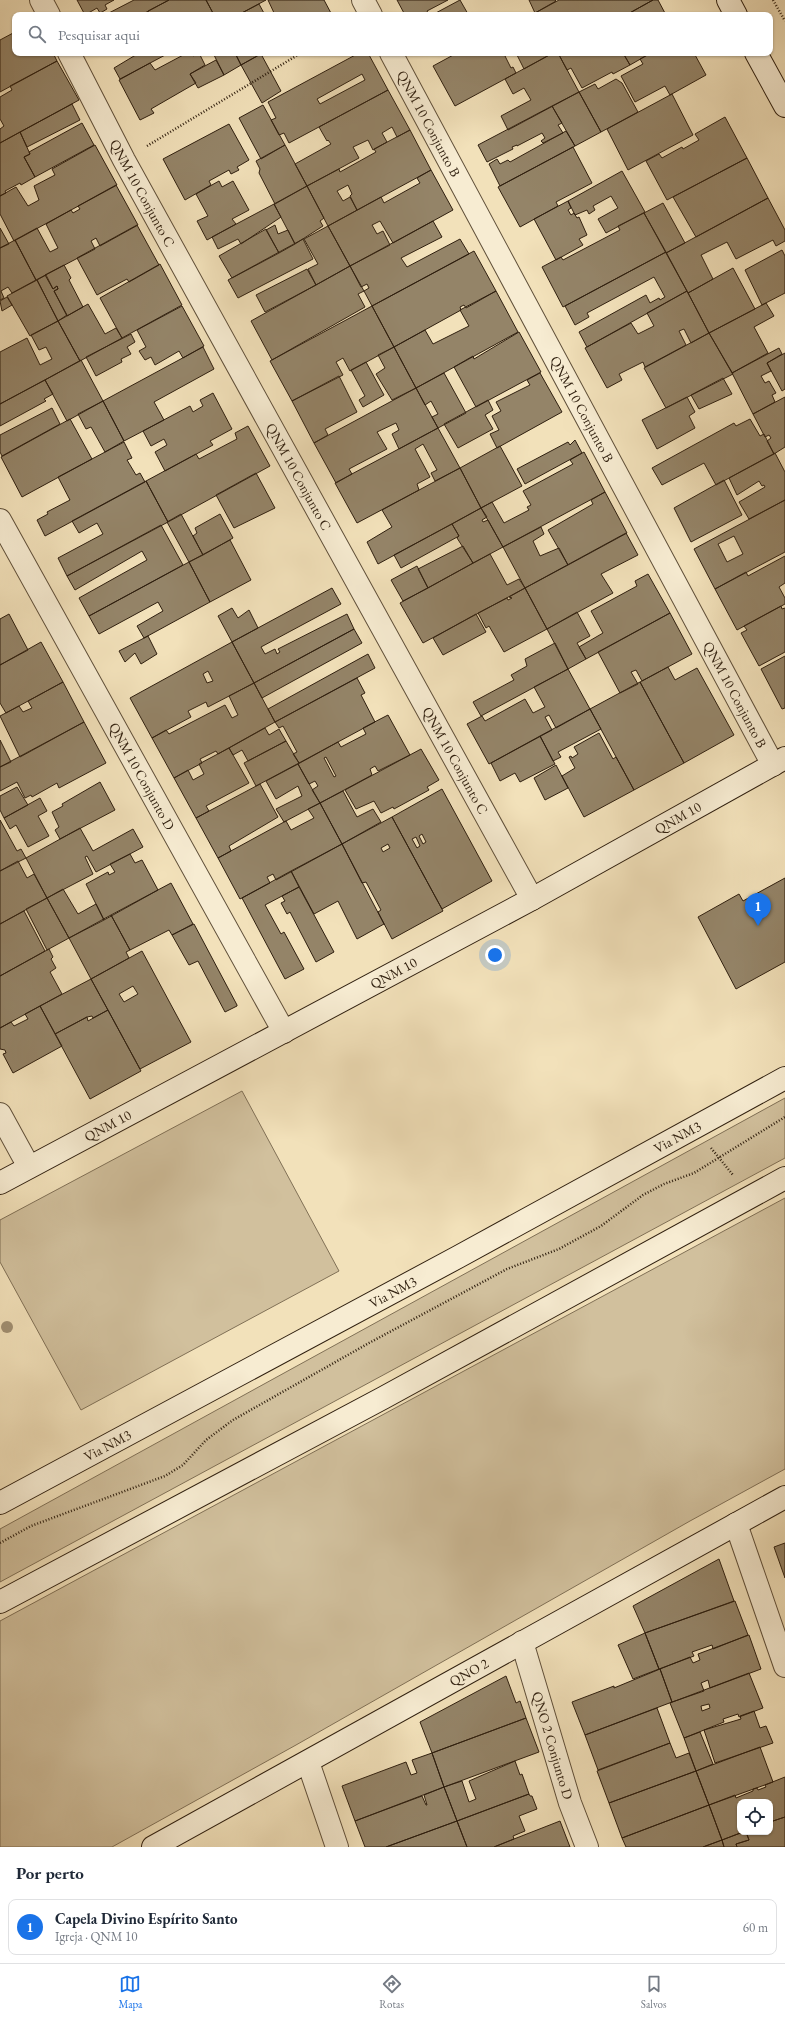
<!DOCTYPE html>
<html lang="pt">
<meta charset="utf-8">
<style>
body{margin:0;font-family:"EB Garamond",serif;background:#f2f2f3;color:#1f2937}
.controls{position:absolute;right:12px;bottom:12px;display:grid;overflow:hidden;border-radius:8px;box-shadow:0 1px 3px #0004}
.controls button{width:36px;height:36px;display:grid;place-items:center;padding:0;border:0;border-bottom:1px solid #e0e1e3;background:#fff;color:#1f2937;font:20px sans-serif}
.you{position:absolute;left:495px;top:955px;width:14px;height:14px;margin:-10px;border:3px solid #fff;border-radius:50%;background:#1a73e8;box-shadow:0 0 0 6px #1a73e833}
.badge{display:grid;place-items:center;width:26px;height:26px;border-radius:50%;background:#1a73e8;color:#fff;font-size:13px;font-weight:700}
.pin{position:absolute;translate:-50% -33px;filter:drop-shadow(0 1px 2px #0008)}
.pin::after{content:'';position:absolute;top:21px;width:14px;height:12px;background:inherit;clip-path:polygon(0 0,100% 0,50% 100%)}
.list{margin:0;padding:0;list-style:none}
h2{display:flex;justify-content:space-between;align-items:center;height:52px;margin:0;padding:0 16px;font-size:17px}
h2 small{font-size:13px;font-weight:400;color:#747a83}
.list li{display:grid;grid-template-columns:26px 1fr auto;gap:12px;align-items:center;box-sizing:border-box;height:56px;margin:0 8px 8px;padding:0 8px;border:1px solid #e0e1e3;border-radius:8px}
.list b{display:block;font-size:15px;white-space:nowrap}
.list p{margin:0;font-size:13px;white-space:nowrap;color:#747a83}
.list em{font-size:13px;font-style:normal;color:#747a83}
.icon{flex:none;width:22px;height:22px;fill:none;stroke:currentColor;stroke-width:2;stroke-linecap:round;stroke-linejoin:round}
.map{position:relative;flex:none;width:785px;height:1847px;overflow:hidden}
.search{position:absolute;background:#fff;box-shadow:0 1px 3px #0004;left:12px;right:12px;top:12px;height:44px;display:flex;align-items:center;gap:10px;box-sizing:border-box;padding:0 14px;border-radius:8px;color:#747a83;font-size:15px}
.sheet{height:116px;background:#fff}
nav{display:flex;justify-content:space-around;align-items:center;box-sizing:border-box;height:56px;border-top:1px solid #e0e1e3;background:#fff;font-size:11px;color:#747a83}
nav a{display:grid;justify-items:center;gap:2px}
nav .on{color:#1a73e8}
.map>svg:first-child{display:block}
</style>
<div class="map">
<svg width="785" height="1847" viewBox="0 0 785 1847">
<rect width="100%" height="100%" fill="#f2e1ba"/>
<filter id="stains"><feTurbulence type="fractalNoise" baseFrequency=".005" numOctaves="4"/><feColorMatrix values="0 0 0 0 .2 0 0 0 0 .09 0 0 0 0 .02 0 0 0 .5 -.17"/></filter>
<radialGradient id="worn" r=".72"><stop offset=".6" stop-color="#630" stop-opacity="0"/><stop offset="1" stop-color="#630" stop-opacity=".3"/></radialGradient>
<path fill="#d1c09d" stroke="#807056" d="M242 1091 339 1271 81 1410 0 1262V1220Z
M785 1098V1158L0 1582V1529Z
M785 1198V1469L690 1521 296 1745 112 1847H0V1621Z"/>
<path fill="#948468" stroke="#2f1f0f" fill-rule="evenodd" d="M77 0H114L105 5 107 9 102 12 100 13 97 8 85 15Z
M134 0H169L141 15H105Z
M169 0H206L214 15H150L148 11Z
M206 0H266L238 15H214Z
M268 0H324L332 15H275Z
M397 0H448L427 11 429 15H405Z
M460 0 468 14 432 15Z
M529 0H555L556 1 535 13Z
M559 0H653L626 15H536L535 13Z
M653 0H658L666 15H626Z
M259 4 265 15H238Z
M15 32V53H53L57 61 0 92V40Z
M139 53H169L120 79 114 68Z
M187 53H191L193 56 199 53 205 65 190 74 196 83 151 109 154 113 140 120 119 80 150 63 155 70Z
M213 53H235L241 65 224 75Z
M235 53H256L257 56 241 65Z
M359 53H368L388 90 289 143 284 133 279 135 271 120 276 118 268 102ZM362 74 365 80 320 104 317 99Z
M457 53H510L505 56 511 68 513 67 516 73 455 106 433 66Z
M516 53H553L524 69Z
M553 53H558L579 92 508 130 501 116 531 100 524 88 513 94 505 79Z
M558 53H623L630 65 613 74 612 72 582 88 571 68 567 70Z
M623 53H651L630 65Z
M651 53H694L706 75 670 95 665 86 635 102 621 76 643 64 640 59Z
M261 54 281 91 262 103 241 65Z
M216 60 224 75 198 88 190 74Z
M57 61 79 100 0 143V129L4 126 0 119V97L12 90 10 86Z
M616 79 622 83 638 112 601 132 579 92 595 84 598 89Z
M388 90 410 130 397 137 392 127 382 133 387 142 373 150 368 140 353 147 359 158 307 186 295 164 331 144 328 140 327 141 319 127Z
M579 92 601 132 575 146 552 106Z
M672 94 693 135 628 170 607 129Z
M72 104 80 120 27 147 20 132Z
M263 105 285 145 261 159 239 118Z
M552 106 562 123 558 125 563 133 543 143 541 141 545 138 542 133 517 146V145L512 147 513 149 487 162 478 145Z
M725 117 747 158 667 200 646 161 659 154 662 158 682 147 683 149 699 140 695 134Z
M82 123 94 145 35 177 24 157 30 154 29 152Z
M229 124 249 160 237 167 239 170 231 174 229 170 209 181 211 185 185 200 163 159Z
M410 130 431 170 328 226 307 186 339 169 340 172 376 152 374 149ZM348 185 352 194 350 196 357 210 350 197 343 201 337 191Z
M566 131 575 146 500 186 489 164 497 159 500 164 508 160 510 162Z
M20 132 30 154 24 157 35 177 21 185 20 183 5 191 6 193 0 196V143Z
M95 145 117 185 14 241 0 214V196L16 187 28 206 39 200 34 186 55 175 52 169Z
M285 145 307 186 275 204 259 173 260 169 256 161Z
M573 147 592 183 556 202 558 206 520 227 498 187Z
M747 158 768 198 696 237 673 197Z
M431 170 453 210 393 243 380 221 372 225 377 234 383 231 390 245 350 266 328 226 381 197 384 203 420 183 417 178Z
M622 171 645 212 606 233 598 219 618 208 611 196 593 206 595 210 589 214 587 210 575 215 568 201Z
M219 181 222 187 233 181 249 210 232 219 236 224 207 240 197 221 208 216 196 194Z
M116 185 138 225 100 246 96 238 91 241 95 249 36 280 15 240 37 228 50 252 58 248 46 224 71 210 73 213 80 209 78 206Z
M307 186 324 218 320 221 323 226 295 244 274 204Z
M768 198 785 230V241L776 246 773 240 736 259 727 242 701 255 713 279 688 293 666 253Z
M568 201 571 208 568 210 571 215 574 213 577 218 579 217 587 235 579 239 583 245 556 260 534 219Z
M663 203 685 243 666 253 644 213Z
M274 204 281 217 241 244 238 239 218 249 212 237Z
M644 213 666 252 563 307 542 267 561 257 563 260 620 230 618 226Z
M433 221 442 237 401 258 407 267 460 239 469 254 372 306 364 291 369 288 367 284 361 287 350 266Z
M137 225 159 265 129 282 127 279 97 295 77 258Z
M275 225 278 234 288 230 295 244 279 253 266 230Z
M328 226 350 266 316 285 308 269 318 264 304 239Z
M0 228 9 244 0 248Z
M266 229 279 253 232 278 219 256Z
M303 239 313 259 238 298 228 280Z
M15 240 36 280 12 293 8 287 1 291 4 298 0 300V248Z
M782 250 785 256V293L762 305 745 270Z
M474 251 496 291 466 308 464 305 460 307 461 310 394 347 372 306Z
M666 252 687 291 587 347 579 332 646 295 650 303 659 298 660 300 665 297 654 277 587 313 589 317 575 325 565 306Z
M160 264 182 305 122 338 100 298Z
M64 265 71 278 69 280 83 307 67 316 54 291 58 289 57 286 53 289 45 275Z
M350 266 364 291 358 294 365 307 272 360 251 321Z
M733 268 755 309 709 333 688 293Z
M307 269 316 285 265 312 256 295Z
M46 275 53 289 57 286 58 289 54 291 67 315 58 321 37 280Z
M37 280 58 321 30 336 7 296Z
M496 291 518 332 416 388 394 347 425 330 433 344 469 326 460 310Z
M687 291 709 333 691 343 684 329 679 331 686 345 645 367 643 362 619 374 622 380 607 388 585 348 631 323 638 334 654 326 647 313Z
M7 297 12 305 2 311 0 301Z
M766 303 774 316 754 327 768 353 732 373 709 333Z
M88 304 105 334 116 328 122 338 80 361 58 321Z
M182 306 204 346 183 358 179 351 155 365 151 357 145 360 139 351 146 347 137 330Z
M372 306 394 347 350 371 343 358 336 362 343 375 292 401 270 361Z
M58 321 80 361 0 404V352L27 338 40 365 52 359 46 347 39 350 31 335Z
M519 332 541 372 476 407 454 367 473 356 474 359Z
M709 333 733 374 666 408 644 368Z
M131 334 135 342 127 347 131 354 121 359 122 362 96 376 86 357Z
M203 347 214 369 154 402 164 420 124 441 103 401Z
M394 347 416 388 392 400 376 374 385 368 378 355Z
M779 348 782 354 767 363 771 371 761 376 765 383 769 381 776 393 772 395 775 402 753 414 732 373Z
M785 353V389L782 391 767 363Z
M81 360 103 401 67 421 45 380Z
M366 362 384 395 363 407 359 400 365 396 351 370Z
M444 373 466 413 438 428 432 417 438 414 431 401 425 405 416 388Z
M540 373 562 412 497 448 490 434 499 430 492 416 501 411 496 402 530 385 527 380Z
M339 376 357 412 325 429 328 435 314 443 292 401Z
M723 378 732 394 699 409 691 395Z
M45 380 53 394 44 399 46 401 0 426V404Z
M416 388 438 428 399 449 392 434 399 430 396 423 377 432 387 449 349 469 352 474 336 483 314 443Z
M213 393 232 429 210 441 213 445 165 471 155 452 167 445 164 439 151 446 143 431 190 406 193 412 203 406 200 400Z
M687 397 695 412 689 416 695 428 657 449 642 420Z
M785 397V447L774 454 767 441 771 438 769 435 765 437 753 414Z
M488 400 493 410 485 415 493 429 458 448 444 424Z
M103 401 124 441 105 452 91 427 86 429 78 414Z
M52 408 60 424 2 456 0 452V435Z
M70 419 92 459 22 497 1 457Z
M750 419 760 436 764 434 774 454 716 485 704 463 662 485 652 468 734 423 736 426Z
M248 426 270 466 168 522 146 481 196 454 199 459 237 439 235 433Z
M438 428 460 468 435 481 431 473 437 470 423 444 415 449 430 477 417 484 419 490 357 523 335 483Z
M575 440 582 453 525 484 517 469 568 442 570 445Z
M124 442 132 458 127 460 136 475 140 473 145 482 45 536 37 520 48 514 47 512 70 500 58 477Z
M500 446 522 486 481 508 460 468Z
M584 452 605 492 503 547 481 508 492 502 504 523 529 510 527 507 531 505 523 491 573 464 570 460Z
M775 453 785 472V500L749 519 739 502 765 487 764 485 762 486 759 481 737 495 729 478Z
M460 468 481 508 378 564 367 542 392 527 382 510Z
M256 473 275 508 234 528 216 495Z
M724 480 742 515 691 542 674 508Z
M146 481 168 522 67 576 58 558 103 534 97 523 79 533 72 521Z
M605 492 627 533 568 565 548 530 593 504 591 500Z
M785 500V552L715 589 694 549ZM734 536 743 554 727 562 718 544Z
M481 508 487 517 482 520 483 522 488 520 503 547 473 563 457 538 459 536 452 524Z
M181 514 203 555 189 562 167 522Z
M220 514 233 538 203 555 193 536 197 533 195 528Z
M452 524 459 536 401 568 394 555Z
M161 525 183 565 89 616 79 598 147 560 142 551 75 590 67 576Z
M541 527 544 534 533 541 540 556 559 548 568 565 525 588 503 547Z
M626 533 638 555 601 574 613 593 547 629 525 588Z
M230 540 251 580 210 602 189 562Z
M463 546 473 563 428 588 418 569Z
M490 554 507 585 519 579 525 588 423 643 400 603Z
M785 556V583L779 587 785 598V604L737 630 715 589 746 572 748 576Z
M189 562 210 602 144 638 137 626 163 611 158 602 99 634 89 616Z
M417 566 428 588 403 601 391 580Z
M648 574 670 613 586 659 579 647 603 633 591 611 637 586 635 581Z
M332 588 341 604 261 647 265 654 275 649 277 654 280 652 278 649 347 614 354 629 254 683 232 642Z
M525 588 547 629 504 652 489 626 486 628 478 613 507 598 508 600 512 598 509 597Z
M781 606 782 609 785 608V652L759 666 741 633 747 630 744 626Z
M232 608 238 618 249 610 258 628 232 642 218 616Z
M577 612 590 636 577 643 586 659 568 669 547 629Z
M670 613 692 654 642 681 636 670 631 672 638 684 620 693 598 652Z
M9 614 28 650 0 665V619Z
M476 614 486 632 443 655 433 638Z
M354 629 362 643 262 698 254 683Z
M148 636 157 654 141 664 135 653 125 662 119 651Z
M41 642 63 682 6 713 0 703V665Z
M232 642 254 683 208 707 206 702 188 711 191 717 152 738 130 698ZM208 671 213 681 207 683 203 674Z
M555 643 568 669 481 716 473 702 514 680 511 675 527 666 525 659Z
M368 654 375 668 275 722 268 709Z
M785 656V708L782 709 761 669Z
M668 667 675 680 697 668 734 735 684 763 640 682Z
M568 669 590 709 556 728 549 715 545 717 552 730 489 764 467 724 482 716 485 721 525 699 533 713 545 707 534 687Z
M357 678 365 693 361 695 375 722 299 763 293 754 297 752 283 726 279 728 275 722Z
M63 682 84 722 20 757 0 716 19 706 23 712 32 708 28 701Z
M640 682 684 763 634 790 590 709Z
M254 683 275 722 218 754 216 751 200 759 202 763 174 778 152 738 166 730 169 734 225 705 232 718 238 715 229 696Z
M590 709 601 729 558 752 561 757 553 761 540 736Z
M388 715 410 755 378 771 375 766 370 769 372 775 320 803 312 790 318 786 315 781 309 784 298 764 338 742 341 747 366 734 363 728ZM326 757 336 776 334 777 324 758Z
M84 722 106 763 59 788 57 783 32 797 31 795 25 798 17 782 0 791V767Z
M265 728 269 735 279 729 286 741 248 761 242 750 233 755 229 748Z
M599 733 613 759 616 757 634 790 584 817 562 776 575 768 569 757 571 756 572 758 578 754 574 747Z
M540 736 555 764 520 782 515 773 500 781 491 763Z
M0 740 11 762 0 767Z
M286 741 299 763 256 786 244 763Z
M229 748 249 783 206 806 209 811 196 818 174 778 188 770 193 780 204 774 199 764Z
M421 749 439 780 427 787 429 790 394 809 393 807 381 813 374 801 356 809 345 790Z
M298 764 320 803 284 822 276 809 302 796 298 786 276 799 266 781Z
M556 765 568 788 545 800 534 778Z
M100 782 115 810 60 839 55 830 59 827 52 812 63 806 62 804Z
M260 784 278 817 229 846 231 851 218 858 196 818Z
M17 787 28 805 4 818 0 810V796Z
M442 789 492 881 442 909 392 817ZM422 834 426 842 423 844 419 836ZM416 837 420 846 417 848 412 839Z
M343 791 357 817 373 809 381 822 342 844 320 803Z
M40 798 47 811 38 816 49 836 28 847 16 825 10 829 4 818Z
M320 803 342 844 276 880 273 874 267 877 270 883 240 899 218 858 284 822 286 821 291 830 314 818 308 809Z
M392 817 443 911 392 939 378 912 381 910 366 882 362 883 342 844ZM388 844 390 848 383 852 381 848Z
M0 820 17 851 21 849 26 858 0 871Z
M80 828 93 851 133 829 143 847 96 872 87 856 85 857 93 874 47 898 26 858Z
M342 844 384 924 357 939 338 901 314 914 291 871Z
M130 854 135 863 142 860 158 890 104 920 86 884 108 872 109 875 115 872 110 864Z
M18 861 27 878 34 874 47 898 0 924V871Z
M291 871 299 887 265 905 281 934 284 932 304 969 285 979 242 898Z
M785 878V962L736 989 698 917 739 894 743 901Z
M171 883 193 924 172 935 169 930 130 950 111 915Z
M299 887 334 952 316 962 290 912 287 914 281 903 285 901 282 896Z
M63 889 78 914 96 904 104 920 69 938 47 898Z
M47 898 69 938 47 950 26 909Z
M24 911 45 951 0 976V924Z
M111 915 130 950 126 952 129 958 91 979 69 938Z
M194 924 237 1005V1006L225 1012 198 961 189 965 172 935Z
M49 949 53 957 51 959 56 968 50 972 62 994 0 1028V976Z
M142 951 191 1042 140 1069 91 979ZM133 986 138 994 124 1002 119 994Z
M91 979 108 1010 93 1018 92 1016 87 1017 55 1034 40 1006Z
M40 1006 62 1046 13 1073 3 1054 6 1053 5 1050 0 1049V1028L11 1022 14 1026 28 1019 25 1014Z
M108 1010 141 1071 90 1099 55 1034 87 1017 88 1021Z
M785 1543V1578L774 1547Z
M719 1559 734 1601 645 1633 633 1606Z
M735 1601 748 1635 713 1649 712 1645 692 1652 694 1656 659 1669 645 1633Z
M645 1633 659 1669 633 1679 618 1645Z
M749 1635 761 1669 710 1688 708 1680 701 1683 704 1691 672 1702 660 1669 690 1657 693 1663 700 1660 698 1654Z
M660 1669 672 1702 585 1735 572 1702 614 1686V1688Z
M749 1673 763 1708 739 1717 738 1714 723 1719 724 1722 684 1738 670 1703ZM709 1704 710 1708 702 1711 701 1706Z
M506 1676 516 1703 520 1701 526 1718 432 1753 420 1722Z
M657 1708 670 1743 598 1770 585 1735Z
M754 1711 760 1728 766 1726 773 1743 715 1763 704 1730 741 1719 740 1716Z
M526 1718 539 1752 444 1787 432 1753Z
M700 1732 713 1764 696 1771 684 1738Z
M670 1743 676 1758 689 1753 696 1771 609 1803 597 1771Z
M760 1747 773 1782 709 1805 696 1771Z
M432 1753 444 1787 355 1821 342 1786 406 1762 411 1775 417 1773 412 1760Z
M515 1761 520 1775 522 1774 529 1794 457 1821 444 1787 462 1781 469 1802 476 1799 469 1781Z
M696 1771 709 1805 622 1838 609 1803Z
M785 1777V1817L770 1822V1802H740V1832H743L722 1840 709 1805 735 1795 736 1798 753 1791V1789L757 1788 758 1790 766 1787 765 1785Z
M444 1787 457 1821 386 1847H365L355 1821 422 1796 426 1805H427L424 1795Z
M529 1794 530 1796H532L537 1809 519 1816 525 1831 513 1836 514 1839 494 1847H467L457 1821Z
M709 1805 722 1840 703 1847H626L622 1838Z
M785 1817V1847H737L736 1844 749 1840 746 1832H770V1822Z
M457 1821 467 1847H386Z
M560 1821 570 1847H494L514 1839Z
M743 1832H746L749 1840 736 1844 737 1847H724L722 1840Z
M722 1840 724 1847H703Z"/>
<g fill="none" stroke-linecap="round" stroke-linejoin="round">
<defs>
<g id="street">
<path d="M41 0 49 15"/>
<path d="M363 0 371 15"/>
<path id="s1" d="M69 53 124 160 532 899"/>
<path id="s2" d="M391 53 773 765"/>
<path id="s3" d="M0 520 284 1032"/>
<path d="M0 1114 29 1167"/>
<path d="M736 1524 785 1666"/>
<path id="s4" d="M522 1642 570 1803 587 1847"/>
<path d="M308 1762 337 1847"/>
</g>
<g id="secondary">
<path d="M728 0 736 15"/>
<path d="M756 53 785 106"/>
<path id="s5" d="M0 1183 532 899 785 758"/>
<path id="s6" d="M0 1503 458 1257 785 1078"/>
<path d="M0 1602 383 1398 785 1178"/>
<path id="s7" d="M153 1847 785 1497"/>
</g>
</defs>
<use href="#street" stroke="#60503a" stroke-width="24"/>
<use href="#secondary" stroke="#2f1f0f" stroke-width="24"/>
<path stroke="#2f1f0f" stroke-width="2.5" stroke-dasharray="1 2" stroke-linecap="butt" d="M773 0 785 21
M147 146 301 53
M711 1148 733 1175
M0 1543 31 1526 165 1476 183 1465 206 1440 233 1420 369 1343 507 1269 559 1249 601 1226 643 1195 664 1184 694 1173 785 1117"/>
<use href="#street" stroke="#f7ecd2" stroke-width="22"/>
<use href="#secondary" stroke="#f7ecd2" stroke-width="22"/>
</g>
<circle fill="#a29174" cx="7" cy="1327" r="6"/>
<g text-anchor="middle" stroke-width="4" stroke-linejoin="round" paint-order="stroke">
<g font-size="14" fill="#2f1f0f" stroke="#f7ecd2">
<text dy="5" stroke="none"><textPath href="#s2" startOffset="80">QNM 10 Conjunto B</textPath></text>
<text dy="5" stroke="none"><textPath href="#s1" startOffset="158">QNM 10 Conjunto C</textPath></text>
<text dy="5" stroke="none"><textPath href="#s2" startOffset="404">QNM 10 Conjunto B</textPath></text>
<text dy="5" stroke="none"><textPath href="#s1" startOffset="482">QNM 10 Conjunto C</textPath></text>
<text dy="5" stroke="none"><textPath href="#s2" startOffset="728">QNM 10 Conjunto B</textPath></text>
<text dy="5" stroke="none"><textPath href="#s1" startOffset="806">QNM 10 Conjunto C</textPath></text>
<text dy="5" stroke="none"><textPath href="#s3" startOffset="293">QNM 10 Conjunto D</textPath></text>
<text dy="5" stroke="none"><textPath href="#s5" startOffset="770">QNM 10</textPath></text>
<text dy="5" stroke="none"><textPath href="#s5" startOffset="446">QNM 10</textPath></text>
<text dy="5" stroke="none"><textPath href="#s5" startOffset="122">QNM 10</textPath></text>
<text dy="5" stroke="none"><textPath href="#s6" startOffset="770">Via NM3</textPath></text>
<text dy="5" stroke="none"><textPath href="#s6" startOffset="446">Via NM3</textPath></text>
<text dy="5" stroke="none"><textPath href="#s6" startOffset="122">Via NM3</textPath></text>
<text dy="5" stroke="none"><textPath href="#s7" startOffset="361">QNO 2</textPath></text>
<text dy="5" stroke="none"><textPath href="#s4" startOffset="108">QNO 2 Conjunto D</textPath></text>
</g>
</g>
<rect width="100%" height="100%" filter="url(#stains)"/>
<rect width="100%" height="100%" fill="url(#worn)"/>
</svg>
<div class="controls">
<button><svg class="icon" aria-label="locate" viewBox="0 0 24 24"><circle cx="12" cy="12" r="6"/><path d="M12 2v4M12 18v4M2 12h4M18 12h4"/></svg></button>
</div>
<div class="you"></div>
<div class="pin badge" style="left:758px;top:926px">1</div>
<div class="search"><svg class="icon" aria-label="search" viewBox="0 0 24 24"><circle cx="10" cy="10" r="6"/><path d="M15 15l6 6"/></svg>Pesquisar aqui</div>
</div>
<section class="sheet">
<h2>Por perto<small></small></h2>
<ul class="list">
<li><span class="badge">1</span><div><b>Capela Divino Espírito Santo</b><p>Igreja · QNM 10</p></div><em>60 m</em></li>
</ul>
</section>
<nav>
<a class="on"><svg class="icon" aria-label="map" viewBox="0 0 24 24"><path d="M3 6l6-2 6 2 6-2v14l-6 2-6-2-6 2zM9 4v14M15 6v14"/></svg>Mapa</a>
<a><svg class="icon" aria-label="directions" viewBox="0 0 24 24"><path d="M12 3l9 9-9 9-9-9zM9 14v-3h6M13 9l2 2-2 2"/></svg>Rotas</a>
<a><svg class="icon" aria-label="saved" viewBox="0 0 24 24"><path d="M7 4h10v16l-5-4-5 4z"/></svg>Salvos</a>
</nav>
